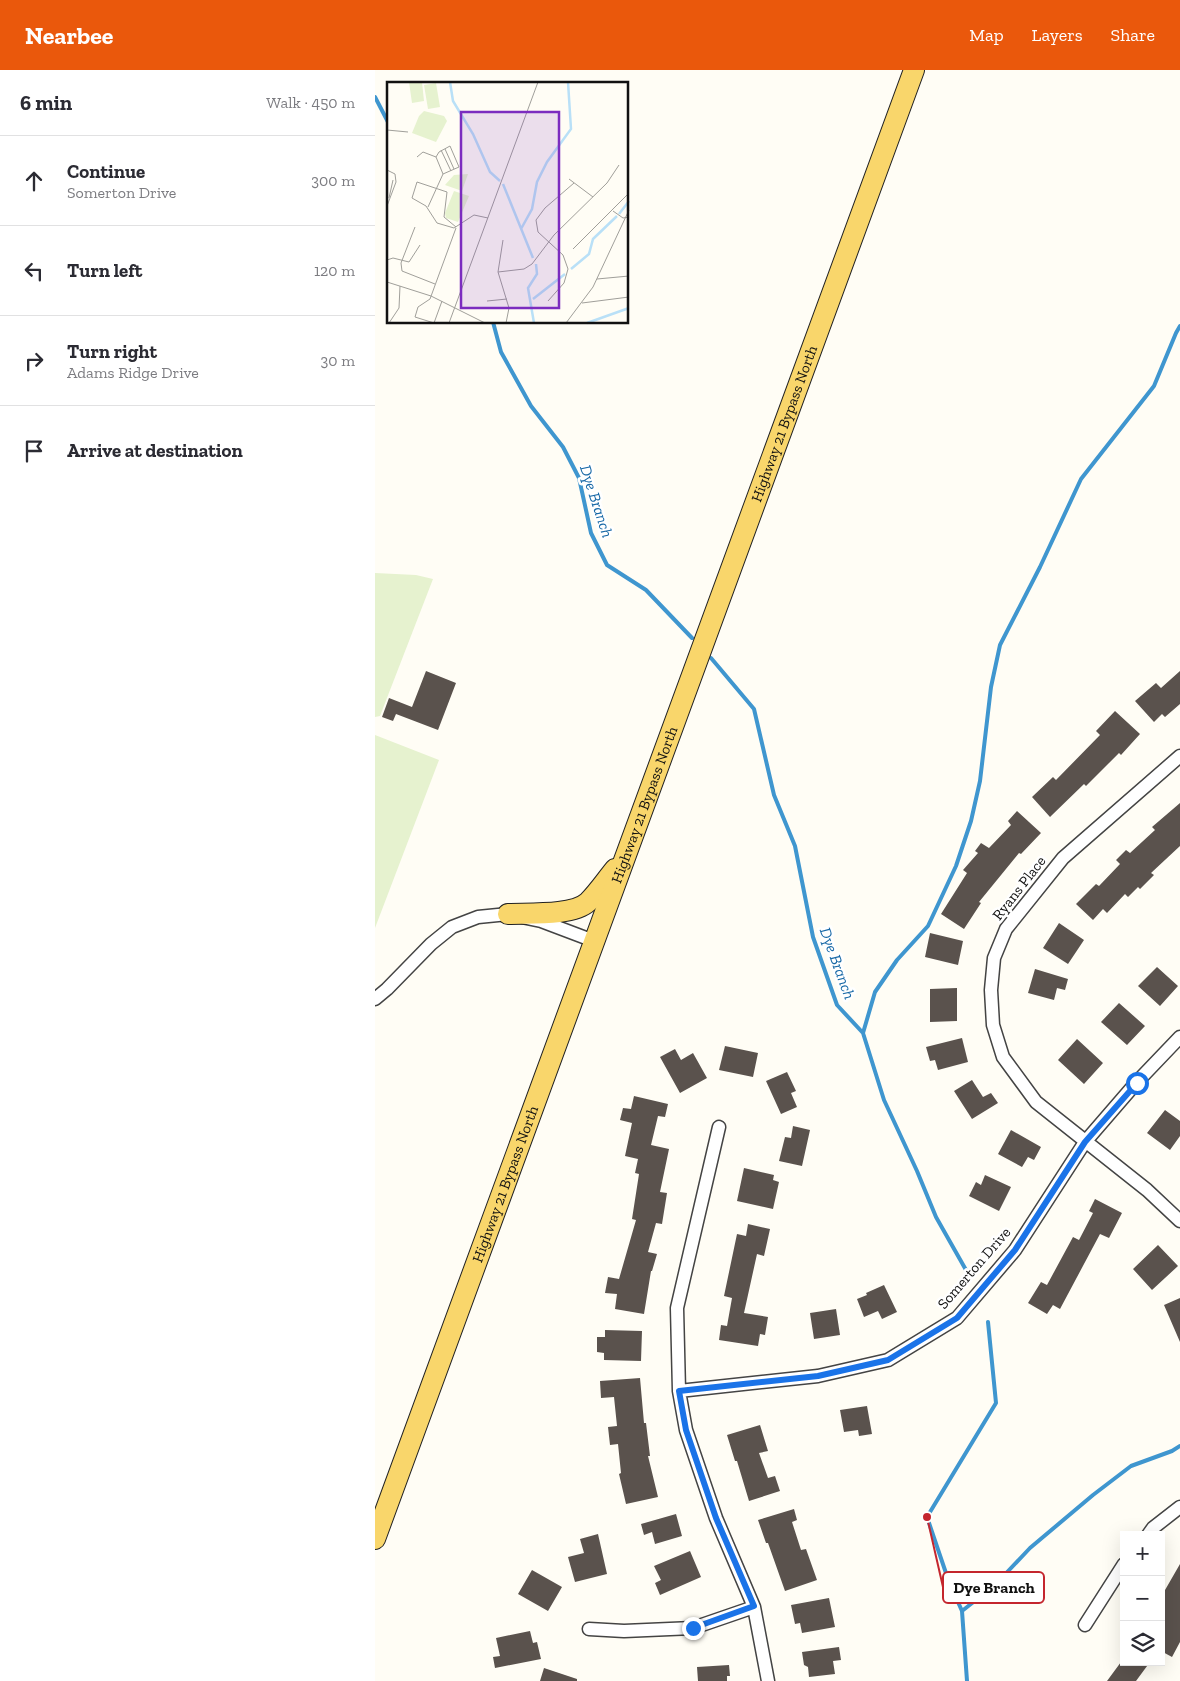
<!DOCTYPE html>
<meta charset="utf-8">
<style>
body{margin:0;font-family:"Zilla Slab",serif;background:#f2f2f3;color:#2b2b33}
.controls{position:absolute;right:15px;bottom:15px;display:grid;overflow:hidden;border-radius:0px;box-shadow:0 5px 20px #0002}
.controls button{width:45px;height:45px;display:grid;place-items:center;padding:0;border:0;border-bottom:1px solid #e1e1e2;background:#fff;color:#2b2b33;font:25px sans-serif}
.stop{position:absolute;width:15px;height:15px;margin:-11px;border:4px solid #1a73e8;border-radius:50%;background:#fff}
.stop.end{background:#1a73e8;border-color:#fff;box-shadow:0 1px 5px #0008}
.list{margin:0;padding:0;list-style:none}
h2{display:flex;justify-content:space-between;align-items:center;height:65px;margin:0;padding:0 20px;font-size:21px}
h2 small{font-size:16px;font-weight:400;color:#7c7c81}
.list li{display:grid;grid-template-columns:32px 1fr auto;gap:15px;align-items:center;box-sizing:border-box;height:90px;padding:0 20px;border-top:1px solid #e1e1e2}
.list b{display:block;font-size:19px;white-space:nowrap}
.list p{margin:0;font-size:16px;white-space:nowrap;color:#7c7c81}
.list em{font-size:16px;font-style:normal;color:#7c7c81}
.icon{flex:none;width:28px;height:28px;fill:none;stroke:currentColor;stroke-width:2;stroke-linecap:round;stroke-linejoin:round}
.map{position:relative;flex:none;width:805px;height:1611px;overflow:hidden}
header{display:flex;align-items:center;gap:30px;box-sizing:border-box;height:70px;padding:0 25px;background:#ea580c;color:#fff}
header strong{font-size:24px}
nav{display:flex;gap:28px;margin-inline-start:auto;font-size:18px}
main{display:flex}
aside{flex:1;background:#fff}
.map>svg:first-child{display:block}
</style>
<header>
<strong>Nearbee</strong>
<nav><a>Map</a><a>Layers</a><a>Share</a></nav>
</header>
<main>
<aside>
<h2>6 min<small>Walk · 450 m</small></h2>
<ul class="list">
<li><svg class="icon" aria-label="ahead" viewBox="0 0 24 24"><path d="M12 20V5M6 11l6-6 6 6"/></svg><div><b>Continue</b><p>Somerton Drive</p></div><em>300 m</em></li>
<li><svg class="icon" aria-label="left" viewBox="0 0 24 24"><path d="M17 20v-9H6M10 6l-5 5 5 5"/></svg><div><b>Turn left</b></div><em>120 m</em></li>
<li><svg class="icon" aria-label="right" viewBox="0 0 24 24"><path d="M7 20v-9h11M14 6l5 5-5 5"/></svg><div><b>Turn right</b><p>Adams Ridge Drive</p></div><em>30 m</em></li>
<li><svg class="icon" aria-label="arrive" viewBox="0 0 24 24"><path d="M6 21V4h12l-3 4 3 4H6"/></svg><div><b>Arrive at destination</b></div></li>
</ul>
</aside>
<div class="map">
<svg width="805" height="1611" viewBox="0 0 805 1611">
<rect width="100%" height="100%" fill="#fffdf5"/>
<path fill="#e6f2cf" d="M0 503 41 505 58 509 5 646 0 647Z
M0 665 64 690 0 858Z"/>
<g fill="none" stroke-linecap="round" stroke-linejoin="round">
<path stroke="#3f96cf" stroke-width="4" d="M0 27 14 54
M118 252 126 282 156 336 188 377 204 408 216 463 232 495 271 520 317 568
M336 588 379 639 399 725 420 776 438 867 462 935 488 963 509 1030 542 1101 561 1147 591 1200
M488 963 500 922 522 890 553 856 581 796 596 751 605 711 616 617 625 575 665 497 706 409 779 316 801 263 805 256
M587 1541 620 1515 655 1478 718 1425 756 1396 797 1381 805 1376
M592 1611 587 1541 574 1512 552 1447 621 1333 613 1252"/>
</g>
<path fill="#5a524d" d="M51 601 81 613 63 660 21 644 18 651 7 647 14 628 37 637Z
M805 601V634L790 647 787 644 779 652 760 631 781 613 786 618Z
M740 641 765 664 746 685 744 683 711 716 709 714 675 747 657 727 678 707 681 710 725 665 721 661Z
M805 733V776L776 803 779 805 765 819 763 817 753 827 750 824 732 843 728 839 718 850 701 834 721 814 724 816 745 794 741 790 751 780 755 783 780 760 777 757Z
M642 741 666 763 646 784 644 783 604 832 606 833 589 859 566 844 592 803 588 800 603 783 600 781 606 773 614 778 636 755 633 751Z
M684 853 709 870 693 894 668 878Z
M555 863 588 871 583 895 550 887Z
M782 897 803 916 785 936 763 916Z
M660 899 693 909 690 920 682 918 679 930 653 923Z
M582 918V951L555 952V919Z
M744 933 770 956 752 975 726 952Z
M587 968 593 992 563 1000 560 990 555 991 551 977Z
M702 969 728 993 709 1014 683 990Z
M350 976 383 983 378 1007 344 1000Z
M300 979 306 990 318 983 332 1008 305 1023 285 987Z
M412 1002 421 1021 416 1023 422 1037 406 1044 391 1011Z
M597 1010 608 1027 616 1023 623 1033 597 1049 579 1021Z
M259 1026 293 1034 290 1047 283 1046 276 1075 294 1079 285 1122 292 1123 287 1154 281 1153 273 1182 282 1184 277 1201H276L269 1244 240 1239 242 1224 230 1223 233 1207 244 1209 261 1150 257 1149 264 1104 260 1103 263 1089 250 1086 257 1053 245 1050 248 1038 256 1039Z
M790 1040 805 1051V1066L795 1080 772 1063Z
M418 1056 435 1060 427 1096 404 1091 410 1067 416 1068Z
M636 1060 666 1077 659 1090 653 1087 647 1097 623 1084Z
M369 1098 399 1105 398 1110 404 1112 398 1139 362 1131Z
M610 1105 636 1117 624 1141 594 1126 601 1112 606 1115Z
M720 1129 747 1143 734 1168 725 1164 685 1239 678 1235 672 1244 653 1233 666 1212 672 1215 698 1167 704 1170 718 1143 714 1141Z
M373 1154 395 1159 389 1186 382 1184 369 1243 393 1247 390 1265 385 1264 383 1276 344 1270 346 1255 352 1256 357 1228 349 1226 362 1164 371 1166Z
M783 1175 803 1196 777 1220 758 1199Z
M509 1215 522 1242 507 1249 503 1241 489 1247 482 1229 492 1225 491 1223Z
M805 1228V1272L789 1235Z
M461 1239 465 1265 439 1269 435 1243Z
M230 1260 267 1261 266 1291 229 1290V1283L222 1282V1267H230Z
M265 1308 269 1353H271L275 1386H273L283 1427 251 1434 244 1404 246 1403 243 1374 235 1375 233 1357 242 1356 239 1327 226 1328 225 1311Z
M492 1336 497 1364 484 1366 483 1360 469 1362 465 1340Z
M385 1355 393 1381 384 1383 393 1408 400 1406 405 1421 374 1431 362 1391H360L352 1365Z
M419 1439 422 1450 417 1452 426 1480 431 1479 442 1510 410 1521 393 1473H391L383 1450Z
M301 1444 307 1466 280 1474 277 1462 269 1465 266 1454Z
M223 1464 232 1504 200 1512 193 1487 209 1483 205 1469Z
M315 1481 326 1507 285 1525 280 1513 286 1510 279 1496Z
M805 1494V1572L797 1587 786 1581V1527Z
M157 1500 187 1517 173 1541 143 1524Z
M454 1528 460 1557 427 1563 425 1553 420 1554 416 1535Z
M155 1561 158 1573 162 1572 166 1589 120 1598 118 1587 125 1586 121 1568Z
M464 1577 466 1590 458 1591 460 1604 434 1607 433 1597 429 1595 427 1582Z
M746 1592H775L761 1611H732Z
M354 1595 355 1606H352V1611H323L322 1597Z
M169 1598 202 1609V1611H165Z"/>
<g fill="none" stroke-linecap="round" stroke-linejoin="round">
<defs>
<path id="minor" d="M805 686 688 788 631 859 619 888 616 920 618 955 628 987 661 1032 772 1120 805 1151
M0 929 12 919 56 874 77 857 103 847 133 844 166 851 219 871
M344 1057 302 1238 304 1321 311 1360 341 1448 379 1537 393 1611
M304 1321 443 1306 513 1290 582 1248 640 1180 710 1072 761 1013 805 967
M773 1465 778 1458 805 1437
M710 1555 749 1494
M214 1559 249 1561 318 1558 379 1537"/>
<g id="primary">
<path d="M133 844C153 843 198 846 213 832 223 822 231 810 240 799"/>
<path id="s1" d="M0 1469 539 0"/>
</g>
</defs>
<use href="#minor" stroke="#444" stroke-width="15"/>
<use href="#primary" stroke="#222" stroke-width="22"/>
<use href="#minor" stroke="#fff" stroke-width="12"/>
<use href="#primary" stroke="#f9d66b" stroke-width="20"/>
</g>
<g fill="none" stroke-linecap="round" stroke-linejoin="round">
<path stroke="#1a73e8" stroke-width="6" d="M318 1558 379 1536 341 1448 311 1360 304 1321 443 1306 513 1290 582 1248 640 1180 710 1072 762 1013"/>
</g>
<g text-anchor="middle" stroke-width="5" stroke-linejoin="round" paint-order="stroke">
<g font-size="15" fill="#111" stroke="#fff">
<text dy="5" stroke="none"><textPath href="#s1" startOffset="1188">Highway 21 Bypass North</textPath></text>
<text dy="5" stroke="none"><textPath href="#s1" startOffset="782">Highway 21 Bypass North</textPath></text>
<text transform="translate(644 818) rotate(-52)" y="5">Ryans Place</text>
<text dy="5" stroke="none"><textPath href="#s1" startOffset="378">Highway 21 Bypass North</textPath></text>
<text transform="translate(599 1198) rotate(-49)" y="5">Somerton Drive</text>
</g>
<g font-size="16" font-style="italic" fill="#1768a6" stroke="#fff">
<text transform="translate(222 431) rotate(72)" y="6">Dye Branch</text>
<text transform="translate(463 893) rotate(70)" y="6">Dye Branch</text>
</g>
</g>
<g transform="translate(12 12)">
<rect width="241" height="241" fill="#fffdf5"/>
<path d="M22 0H35L37 19 25 21ZM49 1 53 25 41 27 37 3ZM37 29 57 34 60 39 49 60 25 51 32 34ZM81 92 75 109 58 103 67 93ZM67 109 82 114 71 140 59 136 58 131Z" fill="#e6f2cf"/>
<path fill="none" stroke="#b9e0f7" stroke-width="2.5" d="M63 0 66 19 86 52 103 90 113 99M116 102 146 176M232 132 242 119M134 147 145 127 150 100 160 80 184 47 181 0M184 187 202 172 206 157 230 134M146 217 178 192M147 241 141 206 150 192 149 182M200 241 242 226"/>
<path fill="none" stroke="#a09f9a" stroke-width="1" d="M0 48 21 50M58 67 67 87M54 68 64 89M30 75 36 70 49 75 56 92 41 125M49 75 52 70 63 64 72 85 56 92M0 88 8 92 9 100 0 124M182 97 206 115M2 116 6 98M226 129 236 136 242 135M28 145 14 181 15 189 48 202M69 145 57 135 60 110 30 100 25 116 39 124 50 141 67 146 87 133 101 136M116 158 111 190 122 226 119 241M186 167 242 111M0 178 6 176 22 180 33 163M111 190 137 187 145 182 167 153 220 101 232 83M210 197 242 194M0 200 44 214 98 241M55 219 47 241 28 235 31 225 43 217 69 146M100 219 120 217M161 219 177 201 181 187 176 173 151 150 149 138 158 126 187 101M195 221 242 215M2 241 12 226 13 204M62 241 151 0M179 241 206 205 242 128"/>
<path fill="#7b2cbf" fill-opacity="0.15" stroke="#7b2cbf" stroke-width="2.5" d="M74 30H172V226H74Z"/>
<rect width="241" height="241" fill="none" stroke="#111" stroke-width="2.5"/>
</g>
<path fill="none" stroke="#c4262e" stroke-width="2" d="M552 1447L568 1517"/>
<circle fill="#c4262e" stroke="#fff" stroke-width="2" cx="552" cy="1447" r="5"/>
<rect fill="#fff" stroke="#c4262e" stroke-width="2" x="568" y="1502" width="101" height="31" rx="5"/>
<g font-size="16" text-anchor="middle" font-weight="bold" fill="#111">
<text x="619" y="1523">Dye Branch</text>
</g>
</svg>
<div class="controls">
<button>+</button>
<button>−</button>
<button><svg class="icon" aria-label="layers" viewBox="0 0 24 24"><path d="M12 4l9 5-9 5-9-5zM3 14l9 5 9-5"/></svg></button>
</div>
<div class="stop" style="left:762px;top:1013px"></div>
<div class="stop end" style="left:318px;top:1558px"></div>
</div>
</main>
